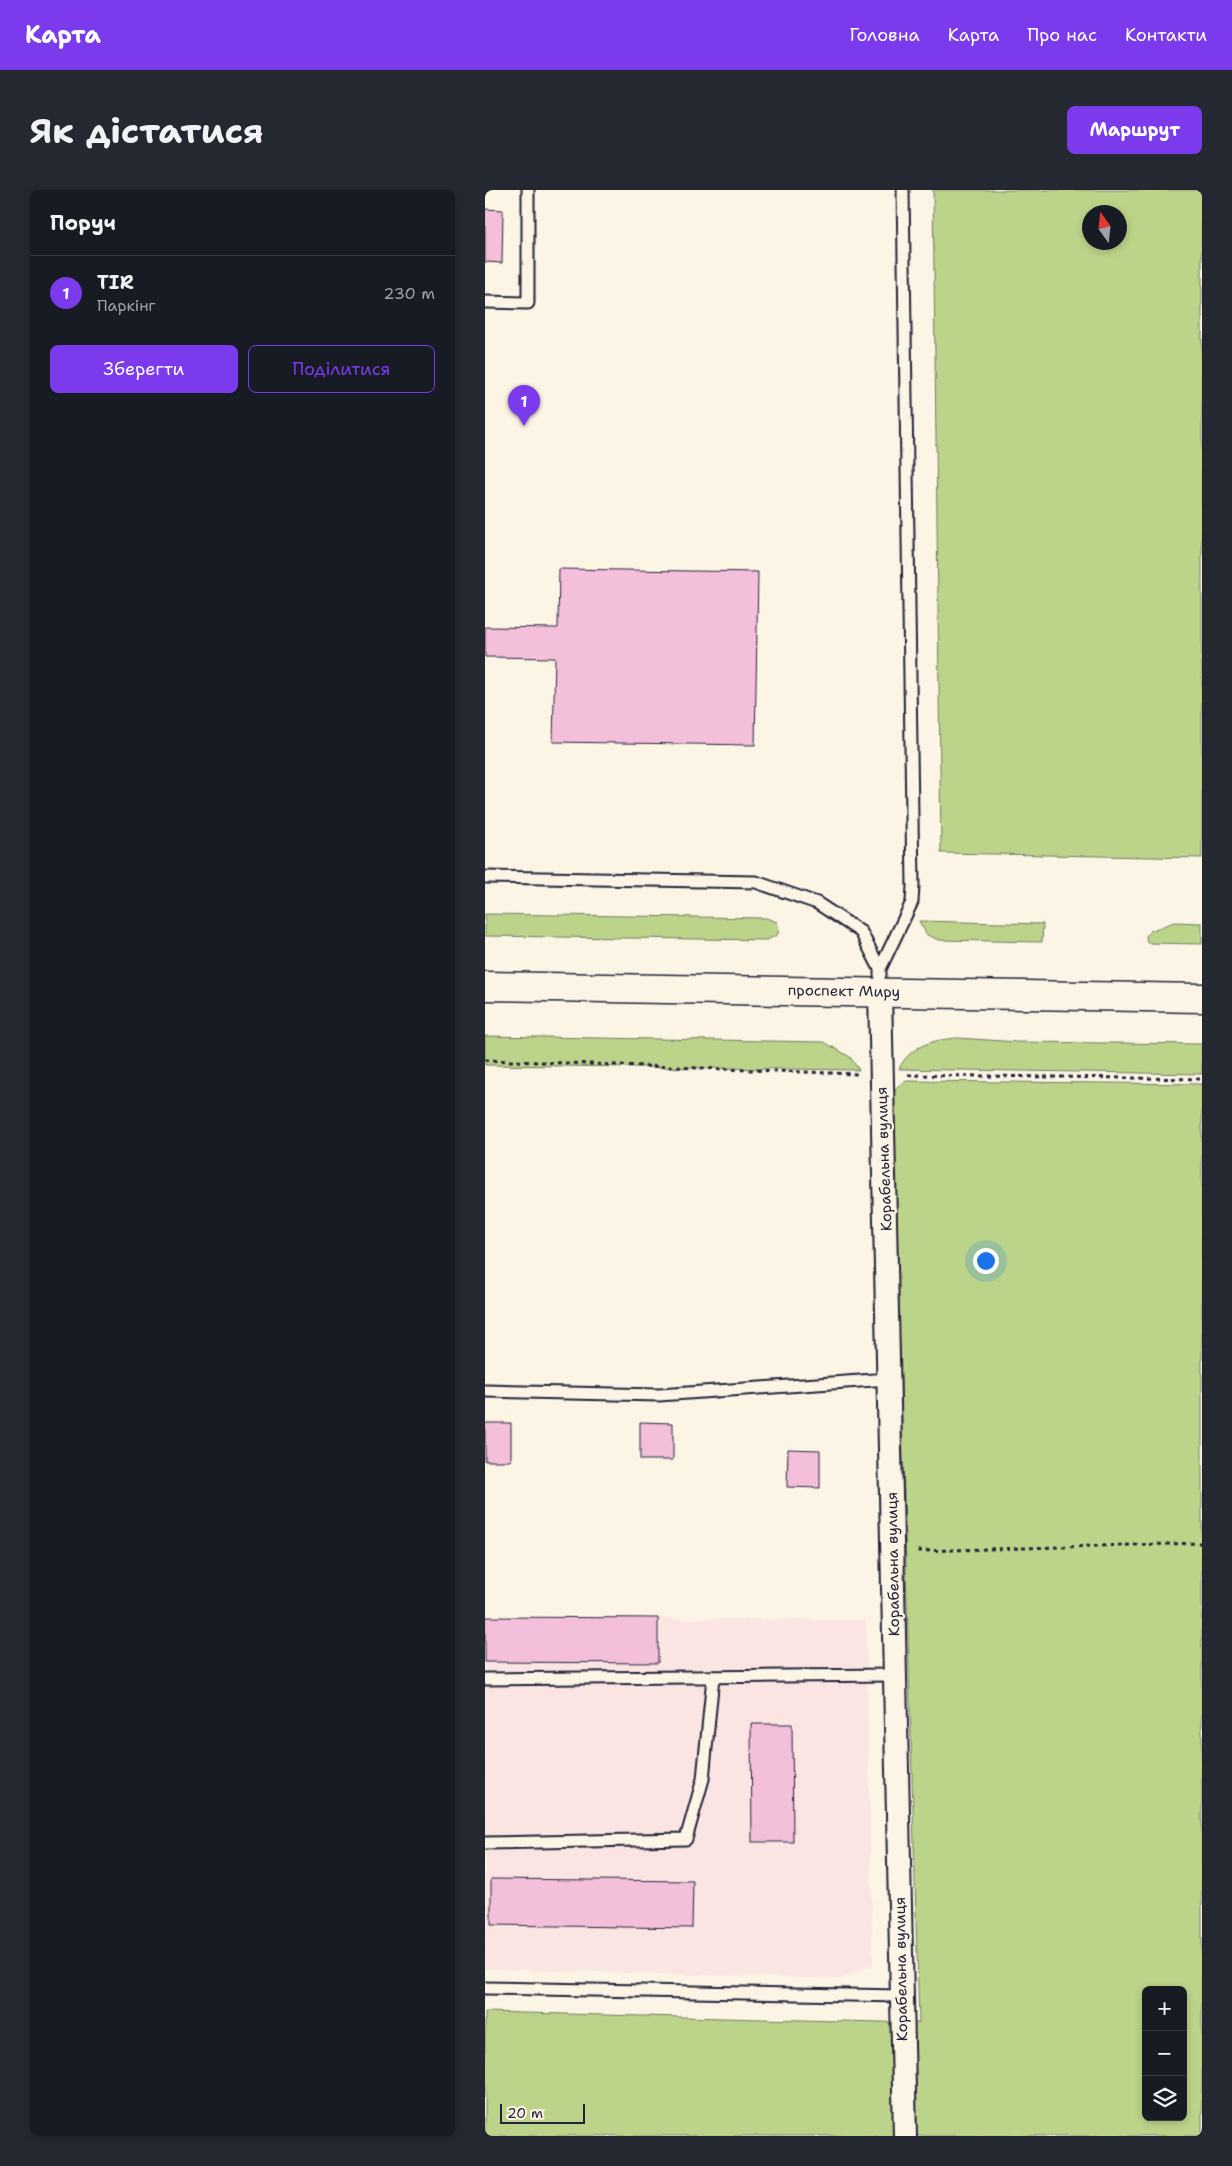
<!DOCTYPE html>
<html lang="uk">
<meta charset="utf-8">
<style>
body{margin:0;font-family:"Shantell Sans",sans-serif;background:#242831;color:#f1f3f6}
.controls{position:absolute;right:15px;bottom:15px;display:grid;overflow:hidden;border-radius:8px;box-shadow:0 2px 8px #0003}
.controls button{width:45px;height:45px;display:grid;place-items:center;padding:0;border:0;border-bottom:1px solid #363941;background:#171b24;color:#f1f3f6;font:25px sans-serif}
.compass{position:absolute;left:597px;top:15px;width:45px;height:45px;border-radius:50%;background:#171b24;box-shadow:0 2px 8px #0003;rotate:345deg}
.scale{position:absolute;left:15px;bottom:12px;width:85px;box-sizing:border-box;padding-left:5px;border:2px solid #22223b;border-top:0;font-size:14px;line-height:18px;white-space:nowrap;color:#22223b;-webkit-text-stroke:4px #fcf5e5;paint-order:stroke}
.you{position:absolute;left:500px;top:1070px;width:18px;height:18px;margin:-12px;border:4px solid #fff;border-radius:50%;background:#1a73e8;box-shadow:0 0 0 8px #1a73e833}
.badge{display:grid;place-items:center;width:32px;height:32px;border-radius:50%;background:#7c3aed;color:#fff;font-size:16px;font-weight:700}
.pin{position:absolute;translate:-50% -41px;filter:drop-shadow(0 1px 2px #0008)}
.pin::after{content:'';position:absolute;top:26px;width:18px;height:15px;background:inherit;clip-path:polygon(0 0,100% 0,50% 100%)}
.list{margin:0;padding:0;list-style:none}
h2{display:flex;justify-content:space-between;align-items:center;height:65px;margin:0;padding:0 20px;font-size:21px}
h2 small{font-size:16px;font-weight:400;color:#9ea1a6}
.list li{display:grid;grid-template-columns:32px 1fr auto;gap:15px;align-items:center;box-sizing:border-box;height:75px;padding:0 20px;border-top:1px solid #363941}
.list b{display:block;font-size:19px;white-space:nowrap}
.list p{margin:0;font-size:16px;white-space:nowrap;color:#9ea1a6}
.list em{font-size:16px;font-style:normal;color:#9ea1a6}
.actions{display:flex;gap:10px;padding:15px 20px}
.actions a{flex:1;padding:11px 0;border:1px solid #7c3aed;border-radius:8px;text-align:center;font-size:18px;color:#7c3aed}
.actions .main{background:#7c3aed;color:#fff}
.icon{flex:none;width:28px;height:28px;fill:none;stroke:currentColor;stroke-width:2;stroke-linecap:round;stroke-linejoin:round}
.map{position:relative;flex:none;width:717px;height:1946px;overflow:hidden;border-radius:8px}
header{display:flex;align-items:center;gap:30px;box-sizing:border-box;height:70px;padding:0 25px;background:#7c3aed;color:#fff}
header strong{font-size:24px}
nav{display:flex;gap:28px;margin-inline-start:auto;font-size:18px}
.intro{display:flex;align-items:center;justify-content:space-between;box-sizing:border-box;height:120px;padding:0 30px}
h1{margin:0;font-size:35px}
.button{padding:12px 22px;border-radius:8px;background:#7c3aed;color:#fff;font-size:18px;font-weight:700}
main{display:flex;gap:30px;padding:0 30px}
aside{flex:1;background:#171b24;border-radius:8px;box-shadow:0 2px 8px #0003}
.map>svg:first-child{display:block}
</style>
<header>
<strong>Карта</strong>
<nav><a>Головна</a><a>Карта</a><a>Про нас</a><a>Контакти</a></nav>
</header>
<div class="intro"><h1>Як дістатися</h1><a class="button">Маршрут</a></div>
<main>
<aside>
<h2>Поруч<small></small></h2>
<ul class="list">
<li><span class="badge">1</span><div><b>TIR</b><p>Паркінг</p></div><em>230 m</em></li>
</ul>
<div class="actions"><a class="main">Зберегти</a><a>Поділитися</a></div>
</aside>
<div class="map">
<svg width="717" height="1946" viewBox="0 0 717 1946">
<rect width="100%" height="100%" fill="#fcf5e5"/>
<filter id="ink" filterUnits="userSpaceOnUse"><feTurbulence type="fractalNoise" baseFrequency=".02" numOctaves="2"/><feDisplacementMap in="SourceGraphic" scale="10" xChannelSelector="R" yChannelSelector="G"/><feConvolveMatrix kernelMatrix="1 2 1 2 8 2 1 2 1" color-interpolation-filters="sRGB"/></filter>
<g filter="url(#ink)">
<path fill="#fae5e2" d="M0 1427 381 1430 388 1775 356 1789 0 1779Z"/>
<path fill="#bcd48a" stroke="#6f7b62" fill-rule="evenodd" d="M448 0H717V668L456 663ZM634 22V52H604V22Z
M0 724 281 728 292 732 294 741 292 745 282 750 0 746Z
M434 731 558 734 557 752 454 750 442 745Z
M689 732 717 733V754L662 753 661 746 665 741Z
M0 846 339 852 365 867 374 880 0 875Z
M474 848 532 852 717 854V884L414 879C425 855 450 849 474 848Z
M422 891 717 894V1946H0V1822L434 1833 408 914C409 901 409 896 422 891ZM661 1800H698V1927H661Z"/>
<path fill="#f4bfdb" stroke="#22223b" d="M0 19 18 20 17 73 0 72Z
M74 379 273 382 270 555 68 552 70 468 0 467V437L73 438Z
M155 1232 188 1233V1270H155Z
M0 1233H26V1271H0Z
M303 1259 335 1260V1298L302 1297Z
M0 1427 173 1428V1473L0 1472Z
M266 1534H307L308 1652H267Z
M6 1689 208 1691 207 1738 6 1735Z"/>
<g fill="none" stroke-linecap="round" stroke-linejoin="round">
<defs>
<path id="service" d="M0 112 43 113V0
M0 687 271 692 332 713 376 742 395 779V785
M395 779 427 712 428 696 418 0
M0 1201 174 1205 404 1189
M0 1489 410 1485
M0 1653 201 1649 218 1589 228 1487
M0 1798 416 1806"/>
<path id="minor" d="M395 802 420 1946"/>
<path id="primary" d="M0 796 717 808"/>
</defs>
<use href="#service" stroke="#22223b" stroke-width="15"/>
<use href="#minor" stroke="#22223b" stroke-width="26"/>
<use href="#primary" stroke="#22223b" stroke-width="31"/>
<path stroke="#22223b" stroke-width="3" stroke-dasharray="4 4" stroke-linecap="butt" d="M0 870 372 884
M423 885 717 889
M433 1361 717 1353"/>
<use href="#service" stroke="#fcf5e5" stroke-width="11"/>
<use href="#minor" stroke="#fcf5e5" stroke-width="22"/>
<use href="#primary" stroke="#fcf5e5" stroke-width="28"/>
</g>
</g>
<g text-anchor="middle" stroke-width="4.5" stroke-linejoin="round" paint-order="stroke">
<g font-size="15" fill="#22223b" stroke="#fcf5e5">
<text transform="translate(359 801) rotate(1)" y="5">проспект Миру</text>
<text transform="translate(399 969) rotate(-92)" y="5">Корабельна вулиця</text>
<text transform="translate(408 1374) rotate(-91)" y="5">Корабельна вулиця</text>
<text transform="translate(416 1779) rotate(-91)" y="5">Корабельна вулиця</text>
</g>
</g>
</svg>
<div class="controls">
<button>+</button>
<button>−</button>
<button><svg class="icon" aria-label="layers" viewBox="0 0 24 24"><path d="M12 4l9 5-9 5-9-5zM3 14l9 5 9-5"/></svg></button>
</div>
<svg class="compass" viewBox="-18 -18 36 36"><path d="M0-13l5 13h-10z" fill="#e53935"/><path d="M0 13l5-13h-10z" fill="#9ea1a6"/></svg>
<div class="scale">20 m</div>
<div class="you"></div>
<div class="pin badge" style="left:39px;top:236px">1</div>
</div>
</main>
